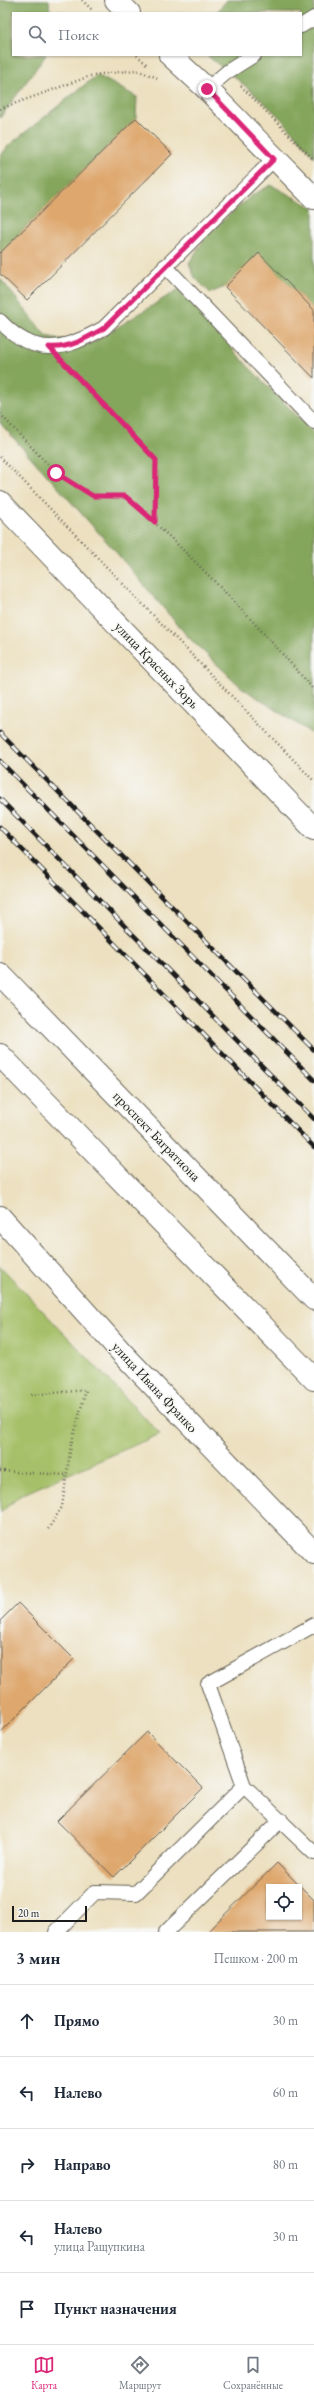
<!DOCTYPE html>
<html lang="ru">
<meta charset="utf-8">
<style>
body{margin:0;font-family:"EB Garamond",serif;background:#f2f2f3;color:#1f2937}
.controls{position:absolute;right:12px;bottom:12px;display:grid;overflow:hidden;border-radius:0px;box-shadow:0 1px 3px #0004}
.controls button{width:36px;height:36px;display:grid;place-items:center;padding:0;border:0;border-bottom:1px solid #e0e1e3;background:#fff;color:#1f2937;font:20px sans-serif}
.scale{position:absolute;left:12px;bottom:10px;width:75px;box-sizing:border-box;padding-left:4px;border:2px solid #1c1c1c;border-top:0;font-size:11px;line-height:14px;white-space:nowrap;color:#1c1c1c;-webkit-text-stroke:3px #f6f6f2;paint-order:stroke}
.stop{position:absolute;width:12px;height:12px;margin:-9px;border:3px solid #db2777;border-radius:50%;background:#fff}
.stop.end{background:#db2777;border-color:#fff;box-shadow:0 1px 4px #0008}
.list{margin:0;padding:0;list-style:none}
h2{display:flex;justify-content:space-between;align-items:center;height:52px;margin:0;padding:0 16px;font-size:17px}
h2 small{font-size:13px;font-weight:400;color:#747a83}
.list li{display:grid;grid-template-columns:26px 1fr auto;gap:12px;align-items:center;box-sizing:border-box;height:72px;padding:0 16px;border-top:1px solid #e0e1e3}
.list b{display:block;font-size:15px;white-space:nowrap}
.list p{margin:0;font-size:13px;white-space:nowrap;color:#747a83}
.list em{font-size:13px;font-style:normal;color:#747a83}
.icon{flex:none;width:22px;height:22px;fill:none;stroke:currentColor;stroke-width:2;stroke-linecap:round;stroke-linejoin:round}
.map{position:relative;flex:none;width:314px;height:1932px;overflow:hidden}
.search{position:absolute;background:#fff;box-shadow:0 1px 3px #0004;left:12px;right:12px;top:12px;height:44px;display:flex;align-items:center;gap:10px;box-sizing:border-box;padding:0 14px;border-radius:0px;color:#747a83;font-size:15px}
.sheet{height:412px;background:#fff}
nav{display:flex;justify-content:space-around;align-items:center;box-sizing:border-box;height:56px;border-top:1px solid #e0e1e3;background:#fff;font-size:11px;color:#747a83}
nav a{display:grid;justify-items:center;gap:2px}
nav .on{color:#db2777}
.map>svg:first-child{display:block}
</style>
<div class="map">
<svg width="314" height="1932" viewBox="0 0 314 1932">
<rect width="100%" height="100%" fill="#f6f6f2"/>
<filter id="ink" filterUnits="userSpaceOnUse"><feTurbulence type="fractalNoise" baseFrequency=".025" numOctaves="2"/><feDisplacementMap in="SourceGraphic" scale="8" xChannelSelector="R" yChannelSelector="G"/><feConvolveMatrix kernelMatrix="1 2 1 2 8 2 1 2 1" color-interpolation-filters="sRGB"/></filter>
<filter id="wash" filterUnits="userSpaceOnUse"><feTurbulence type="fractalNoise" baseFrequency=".012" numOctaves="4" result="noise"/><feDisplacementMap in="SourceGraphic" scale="16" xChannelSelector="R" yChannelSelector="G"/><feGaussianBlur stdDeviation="0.9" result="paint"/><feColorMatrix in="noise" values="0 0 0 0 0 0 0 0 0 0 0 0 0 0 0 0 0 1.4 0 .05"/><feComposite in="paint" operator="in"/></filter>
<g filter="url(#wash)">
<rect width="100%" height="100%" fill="#ece0c0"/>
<path fill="#a5c067" stroke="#606e42" d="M0 1266 160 1434 21 1495 0 1513Z"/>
<path fill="#84a65c" stroke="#50613c" d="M0 0H49L50 13H13V55H46L0 118Z
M227 0H314V157C284 117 246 85 206 55H301V13H216Z
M97 75 137 97 136 118 0 253V157L8 146Z
M271 185 314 208V310L259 254 225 287 210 293 195 278 189 263 207 235 252 195Z
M0 278 46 336 89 345 179 289 247 365 314 433V735L241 687 188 637 115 551 0 423Z"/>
<g id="blocks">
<path fill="#dea76d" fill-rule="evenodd" d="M136 118 172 154 27 300 0 274V253Z
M259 253 314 310V378L225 287Z
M18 1603 74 1659 0 1733V1621Z
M147 1732 203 1788 114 1877 57 1821Z
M277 1863 314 1900V1932H207ZM269 1887H299V1917H269Z"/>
</g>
</g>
<g filter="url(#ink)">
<use href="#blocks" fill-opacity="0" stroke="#656155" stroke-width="1"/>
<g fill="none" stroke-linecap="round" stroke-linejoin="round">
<defs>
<path id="lane" d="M301 26 314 18
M207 89 227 72 254 55
M165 266 314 422
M0 321C35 358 63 351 104 328L274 159
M244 1786 314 1853
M56 1932 95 1892 136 1893 244 1786 208 1684 314 1625
M166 1932 281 1820"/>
<path id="street" d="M116 0 129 13
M170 55 207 89 314 198"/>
<path id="secondary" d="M0 502 314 829
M0 1217 123 1354 314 1553"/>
<path id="primary" d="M0 974 314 1299
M0 1055 314 1379"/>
</defs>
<use href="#lane" stroke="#656155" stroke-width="16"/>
<use href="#street" stroke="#656155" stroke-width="24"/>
<use href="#secondary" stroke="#656155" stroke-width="24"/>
<use href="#primary" stroke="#656155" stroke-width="24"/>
<path stroke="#656155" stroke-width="2.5" stroke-dasharray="1 3" stroke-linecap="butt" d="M82 0 93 11
M137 55 148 66
M241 86 314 160
M0 109 93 75 136 70 158 78
M66 365 155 459V522
M0 414 56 473 93 496H125C193 556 255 622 314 690
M0 457 314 781
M31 1395 86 1390 71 1445 62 1507 47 1531
M0 1471 67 1475"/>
<use href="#lane" stroke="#fff" stroke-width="14"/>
<use href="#street" stroke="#fff" stroke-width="22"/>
<use href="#secondary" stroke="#fff" stroke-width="22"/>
<use href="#primary" stroke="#fff" stroke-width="22"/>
<defs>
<path id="rail" d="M0 733 314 1050
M0 761 314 1080
M0 799 314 1119
M0 827 314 1147"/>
</defs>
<use href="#rail" stroke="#1c1c1c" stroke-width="4.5"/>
<use href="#rail" stroke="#f6f6f2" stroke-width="3" stroke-dasharray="9" stroke-linecap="butt"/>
</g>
</g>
<g fill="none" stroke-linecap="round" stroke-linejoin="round" filter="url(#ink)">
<path stroke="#db2777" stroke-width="5" d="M56 473 93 496H125L155 522 156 460 49 347C69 349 87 338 104 328L274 159 207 89"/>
</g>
<g text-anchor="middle" stroke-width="3" stroke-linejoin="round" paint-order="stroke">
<g font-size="14" fill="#1c1c1c" stroke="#f6f6f2">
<text transform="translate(157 665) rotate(46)" y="5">улица Красных Зорь</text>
<text transform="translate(157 1136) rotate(46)" y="5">проспект Багратиона</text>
<text transform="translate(155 1387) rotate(47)" y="5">улица Ивана Франко</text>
</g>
</g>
</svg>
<div class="controls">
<button><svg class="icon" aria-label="locate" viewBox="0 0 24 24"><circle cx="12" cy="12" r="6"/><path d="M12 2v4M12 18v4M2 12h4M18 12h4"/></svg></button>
</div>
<div class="scale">20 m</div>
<div class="stop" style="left:56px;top:473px"></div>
<div class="stop end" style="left:207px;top:89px"></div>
<div class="search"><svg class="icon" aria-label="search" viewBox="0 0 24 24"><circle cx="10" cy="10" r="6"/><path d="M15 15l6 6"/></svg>Поиск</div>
</div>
<section class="sheet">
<h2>3 мин<small>Пешком · 200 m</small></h2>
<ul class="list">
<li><svg class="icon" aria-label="ahead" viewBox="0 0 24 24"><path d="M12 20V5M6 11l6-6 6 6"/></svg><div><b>Прямо</b></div><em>30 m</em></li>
<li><svg class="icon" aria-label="left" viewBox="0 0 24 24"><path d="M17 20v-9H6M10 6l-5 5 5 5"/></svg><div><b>Налево</b></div><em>60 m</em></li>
<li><svg class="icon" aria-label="right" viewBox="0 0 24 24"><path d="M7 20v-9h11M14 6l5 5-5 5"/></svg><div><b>Направо</b></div><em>80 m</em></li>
<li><svg class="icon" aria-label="left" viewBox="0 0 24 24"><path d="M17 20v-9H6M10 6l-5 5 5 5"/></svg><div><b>Налево</b><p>улица Ращупкина</p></div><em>30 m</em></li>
<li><svg class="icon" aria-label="arrive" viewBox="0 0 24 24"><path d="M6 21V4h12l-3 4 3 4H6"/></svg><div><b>Пункт назначения</b></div></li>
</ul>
</section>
<nav>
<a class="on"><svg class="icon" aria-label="map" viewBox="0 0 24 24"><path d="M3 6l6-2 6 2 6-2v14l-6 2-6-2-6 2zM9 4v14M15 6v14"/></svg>Карта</a>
<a><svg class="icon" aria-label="directions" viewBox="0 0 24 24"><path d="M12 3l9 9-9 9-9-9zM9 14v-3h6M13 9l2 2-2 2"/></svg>Маршрут</a>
<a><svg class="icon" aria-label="saved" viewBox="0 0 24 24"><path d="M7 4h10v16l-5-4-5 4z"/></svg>Сохранённые</a>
</nav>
